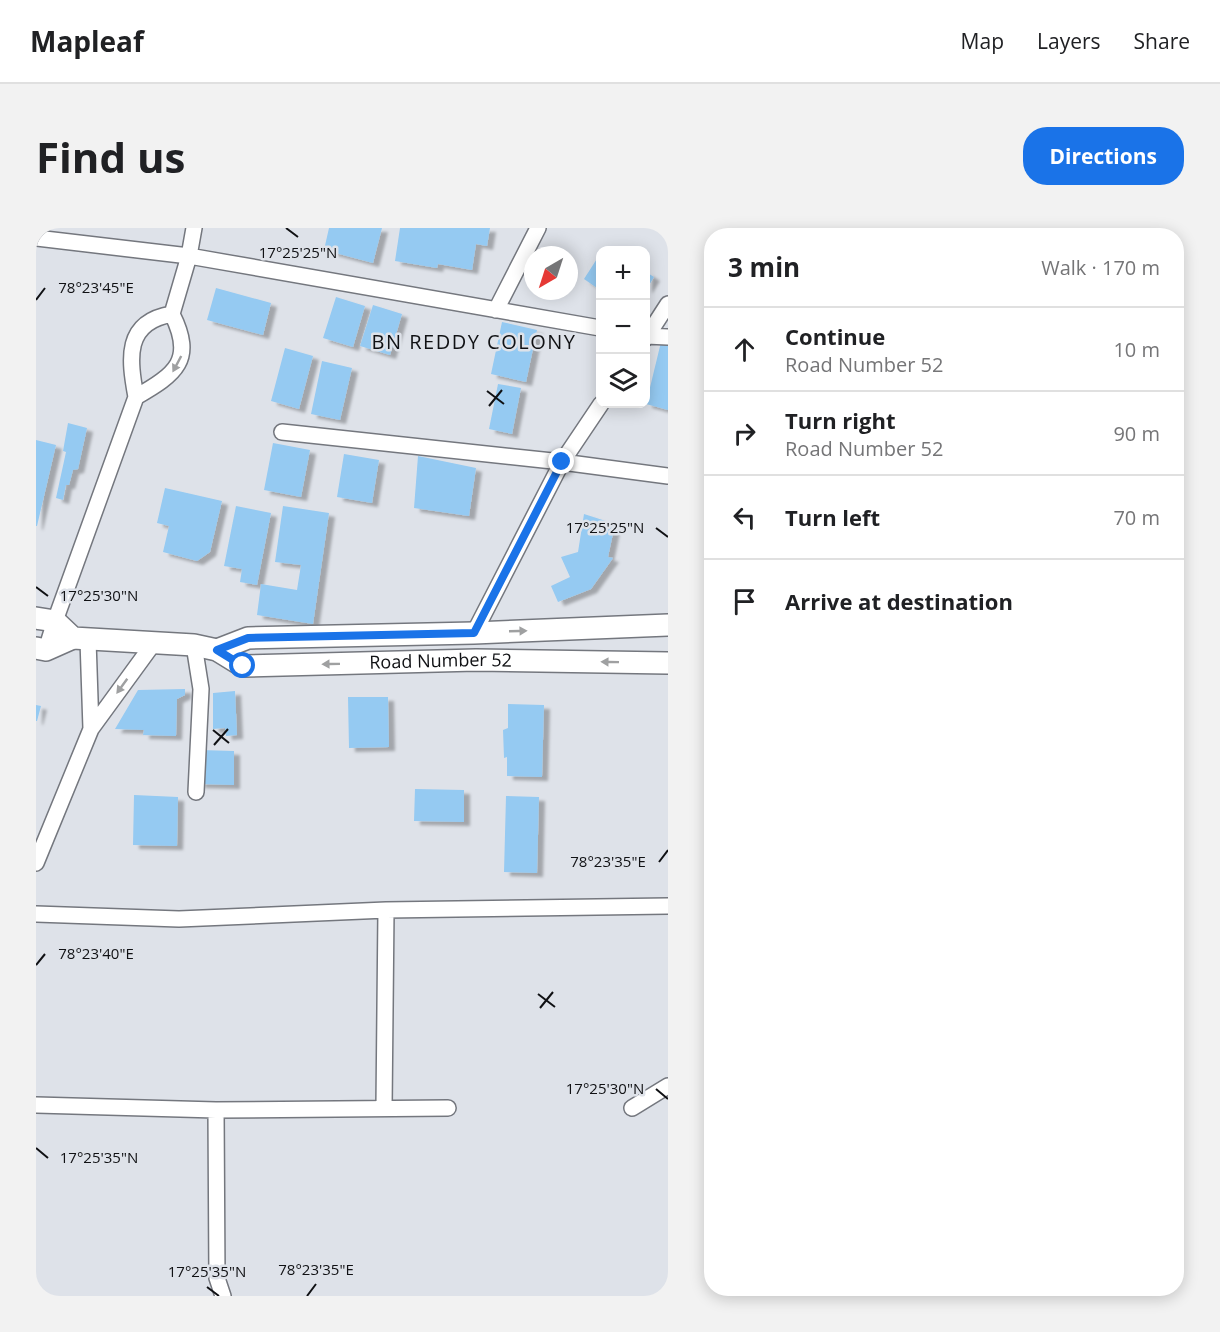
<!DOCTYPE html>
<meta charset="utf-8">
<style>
:root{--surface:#fff;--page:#f2f2f2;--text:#202124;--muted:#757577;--line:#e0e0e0;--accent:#1a73e8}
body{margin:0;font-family:"Open Sans",sans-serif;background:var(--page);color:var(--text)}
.controls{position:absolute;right:18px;top:18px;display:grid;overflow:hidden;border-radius:12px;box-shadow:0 3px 15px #0003}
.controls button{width:54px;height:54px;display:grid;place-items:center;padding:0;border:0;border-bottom:2px solid var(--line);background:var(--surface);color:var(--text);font:30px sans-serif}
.compass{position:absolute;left:488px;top:18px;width:54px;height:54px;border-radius:50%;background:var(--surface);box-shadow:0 3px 15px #0003;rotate:219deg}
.stop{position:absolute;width:18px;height:18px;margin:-14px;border:4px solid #1a73e8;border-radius:50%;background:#fff}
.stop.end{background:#1a73e8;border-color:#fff;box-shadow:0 2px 6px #0008}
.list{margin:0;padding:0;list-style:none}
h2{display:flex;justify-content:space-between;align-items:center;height:78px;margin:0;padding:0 24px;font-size:26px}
h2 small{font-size:20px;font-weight:400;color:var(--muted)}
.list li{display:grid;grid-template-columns:39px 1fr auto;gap:18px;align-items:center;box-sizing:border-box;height:84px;padding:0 24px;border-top:2px solid var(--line)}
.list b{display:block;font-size:22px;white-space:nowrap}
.list p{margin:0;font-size:20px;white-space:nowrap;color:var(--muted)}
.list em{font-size:20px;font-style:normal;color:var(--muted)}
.icon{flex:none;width:33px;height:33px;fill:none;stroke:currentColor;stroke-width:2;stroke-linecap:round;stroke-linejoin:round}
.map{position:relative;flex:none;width:632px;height:1068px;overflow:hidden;border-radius:24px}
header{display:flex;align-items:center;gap:36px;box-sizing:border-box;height:84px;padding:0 30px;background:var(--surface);border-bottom:2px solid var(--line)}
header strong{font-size:28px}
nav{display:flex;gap:33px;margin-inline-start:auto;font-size:21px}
.intro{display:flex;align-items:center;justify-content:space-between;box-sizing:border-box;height:144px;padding:0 36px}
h1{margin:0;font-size:42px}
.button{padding:15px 27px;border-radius:24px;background:var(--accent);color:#fff;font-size:21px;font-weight:700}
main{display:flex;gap:36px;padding:0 36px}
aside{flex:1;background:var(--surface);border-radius:24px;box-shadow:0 3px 15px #0003}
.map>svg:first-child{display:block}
.building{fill:#95caf2;filter:url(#shadow)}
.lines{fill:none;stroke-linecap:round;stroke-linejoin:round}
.street-casing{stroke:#74777e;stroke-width:18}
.secondary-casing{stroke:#74777e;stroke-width:24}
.street{stroke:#fff;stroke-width:15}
.secondary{stroke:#fff;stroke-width:21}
.oneway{fill:#9fa0a1}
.route{stroke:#1a73e8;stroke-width:8}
.ticks{fill:none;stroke:#101114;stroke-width:2}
.labels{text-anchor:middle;stroke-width:5;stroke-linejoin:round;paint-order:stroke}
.street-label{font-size:18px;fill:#101114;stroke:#dee2e9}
.neighbourhood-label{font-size:20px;letter-spacing:1.5px;fill:#101114;stroke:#dee2e9}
.ticks-label{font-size:15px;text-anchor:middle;fill:#101114;stroke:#dee2e9;stroke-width:5;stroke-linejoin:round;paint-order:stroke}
</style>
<header>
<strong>Mapleaf</strong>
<nav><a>Map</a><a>Layers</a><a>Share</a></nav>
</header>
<div class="intro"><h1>Find us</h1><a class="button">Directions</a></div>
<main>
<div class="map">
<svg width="632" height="1068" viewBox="0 0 632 1068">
<defs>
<filter id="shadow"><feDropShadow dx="6" dy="4" stdDeviation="1.5" flood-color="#0004"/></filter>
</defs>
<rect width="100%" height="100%" fill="#dee2e9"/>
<!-- building -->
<path class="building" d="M293 0H346L337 35 288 22Z
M364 0H454L451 18 440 16 436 42 402 36 401 40 359 33Z
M564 26V62L548 51Z
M610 44 618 49 610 62Z
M180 60 235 75 227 107 171 92Z
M300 69 329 78 317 119 287 110Z
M337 77 366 86 354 127 324 118Z
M466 94 501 102 490 154 455 146Z
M625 114 632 116V182L610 176Z
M249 120 277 128 263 181 235 173Z
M286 133 316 140 304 192 275 186Z
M462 156 485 160 476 206 453 201Z
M32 195 51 200 42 241 37 242 33 257H30L27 272 20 270 30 224 27 223Z
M0 212 20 217 1 298H0Z
M237 215 274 222 265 269 228 262Z
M308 226 343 232 336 275 301 269Z
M382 228 440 240 433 288 378 280Z
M129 260 186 273 174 324 161 333 127 324 133 298 121 295Z
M200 278 235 285 221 357 204 354 206 341 188 338Z
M247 278 293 285 277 396 221 387 225 356 261 362 265 337 239 334Z
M548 286 579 296 572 329 577 330 555 361 522 374 515 358 534 349 525 329 542 324Z
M149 461V467L141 471 140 508 107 507 108 502 79 501 102 462Z
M199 463 201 507 190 508 189 500 177 501V465Z
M312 469H352L353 519 313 520Z
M472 476 508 477 506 549 471 548V529L468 530 467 502 472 500Z
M0 477 5 478 1 493H0Z
M164 522 198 523V557L163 556Z
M379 561 428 562V594L378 593Z
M98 567 142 569 141 618 97 617Z
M470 568 503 569 501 645 468 644Z"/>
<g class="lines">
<defs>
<path id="street" d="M0 10 153 28 564 100
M460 82 502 0
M610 108 632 109
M610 110 632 76
M100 169C140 146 159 132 136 86L153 28 158 0
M246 204 526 234 632 248
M438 405 526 234 565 176
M52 412 55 501
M158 417 165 461 160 564
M10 422 19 393 100 169C93 131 88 94 136 86
M0 635 55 501 117 416
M0 686 143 691 350 682 632 678
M0 877 180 882 412 880
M348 880 350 682
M596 880 632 858
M180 882 181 1050 187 1068"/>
<g id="secondary">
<path id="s1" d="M0 390 19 393 37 410 158 417 181 422 207 438 440 432 632 435"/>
<path d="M0 420 10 422 37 410"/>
<path d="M181 422 212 410 438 405 632 397"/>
</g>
</defs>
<!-- street casing -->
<use href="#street" class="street-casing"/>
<!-- secondary casing -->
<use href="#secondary" class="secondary-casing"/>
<!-- street -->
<use href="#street" class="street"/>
<!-- secondary -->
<use href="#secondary" class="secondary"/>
</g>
<!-- one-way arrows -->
<defs><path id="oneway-solid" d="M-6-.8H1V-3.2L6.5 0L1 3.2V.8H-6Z" transform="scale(1.5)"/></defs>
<g class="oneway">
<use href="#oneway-solid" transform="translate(141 136) rotate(118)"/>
<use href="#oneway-solid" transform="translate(482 403) rotate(-2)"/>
<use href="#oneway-solid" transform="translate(574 434) rotate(-179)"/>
<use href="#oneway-solid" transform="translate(295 436) rotate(179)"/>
<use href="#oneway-solid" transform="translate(86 458) rotate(126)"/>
</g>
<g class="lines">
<!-- route -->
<path class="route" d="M207 438 181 422 212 410 438 405 526 234"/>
</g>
<!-- ticks -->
<path class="ticks" d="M250 0 262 9M0 72 9 60M451 163 468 176M453 178 466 162M620 300 632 309M0 359 12 368M177 502 193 515M178 517 192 501M623 634 632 622M0 737 9 726M502 766 519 779M504 780 517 764M620 861 632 871M0 920 12 930M171 1059 183 1068M271 1068 280 1056"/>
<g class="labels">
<!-- street labels -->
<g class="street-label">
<text dy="6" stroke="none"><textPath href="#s1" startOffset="417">Road Number 52</textPath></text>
</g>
<!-- neighbourhood labels -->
<g class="neighbourhood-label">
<text x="438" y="121">BN REDDY COLONY</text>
</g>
</g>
<g class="ticks-label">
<text x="262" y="30">17°25'25"N</text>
<text x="60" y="65">78°23'45"E</text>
<text x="569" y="305">17°25'25"N</text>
<text x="63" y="373">17°25'30"N</text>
<text x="572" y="639">78°23'35"E</text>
<text x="60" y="731">78°23'40"E</text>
<text x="569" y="866">17°25'30"N</text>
<text x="63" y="935">17°25'35"N</text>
<text x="280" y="1047">78°23'35"E</text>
<text x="171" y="1049">17°25'35"N</text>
</g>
</svg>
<div class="controls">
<button>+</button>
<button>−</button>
<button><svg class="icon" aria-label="layers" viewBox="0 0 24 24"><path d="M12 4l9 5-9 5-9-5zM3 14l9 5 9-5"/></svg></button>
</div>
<svg class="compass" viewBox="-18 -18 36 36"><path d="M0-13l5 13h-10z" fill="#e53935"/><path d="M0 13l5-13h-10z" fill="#757577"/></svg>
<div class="stop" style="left:207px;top:438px"></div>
<div class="stop end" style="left:526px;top:234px"></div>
</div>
<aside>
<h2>3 min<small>Walk · 170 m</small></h2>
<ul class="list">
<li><svg class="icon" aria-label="ahead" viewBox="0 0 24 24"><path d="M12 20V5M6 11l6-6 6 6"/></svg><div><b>Continue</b><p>Road Number 52</p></div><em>10 m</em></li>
<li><svg class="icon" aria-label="right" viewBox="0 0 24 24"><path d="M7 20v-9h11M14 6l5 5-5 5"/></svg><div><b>Turn right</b><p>Road Number 52</p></div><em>90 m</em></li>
<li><svg class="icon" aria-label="left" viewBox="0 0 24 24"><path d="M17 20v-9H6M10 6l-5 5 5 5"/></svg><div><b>Turn left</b></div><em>70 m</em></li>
<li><svg class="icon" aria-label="arrive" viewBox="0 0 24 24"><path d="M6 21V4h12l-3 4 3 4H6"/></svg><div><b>Arrive at destination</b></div></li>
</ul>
</aside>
</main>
